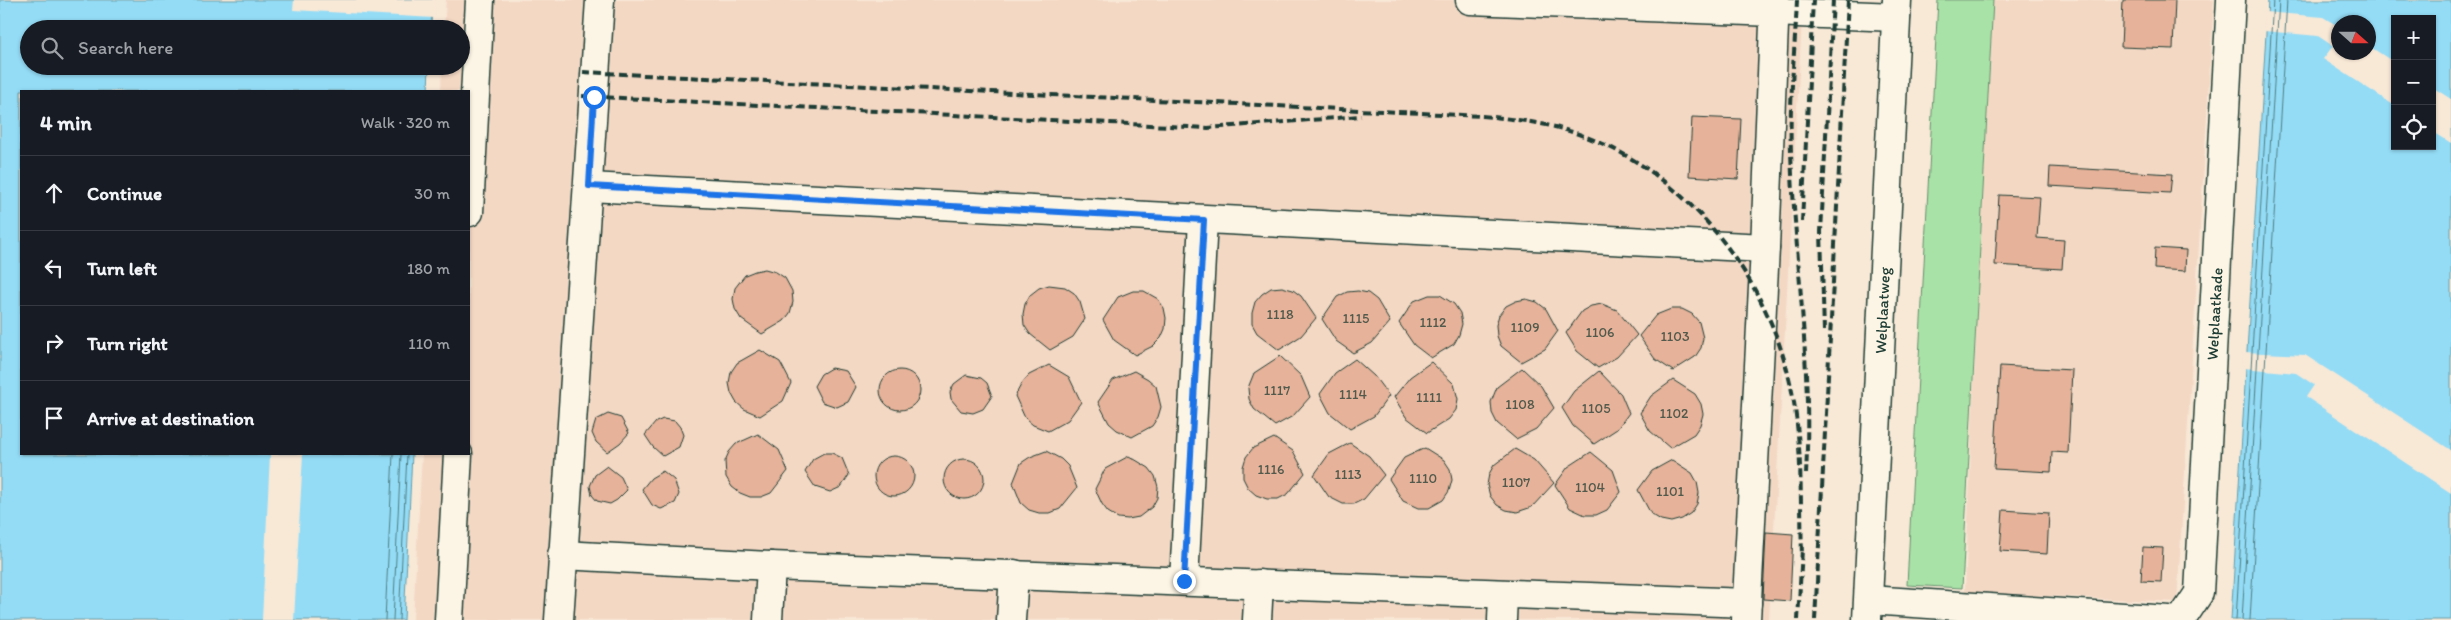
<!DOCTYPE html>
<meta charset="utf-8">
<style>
:root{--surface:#171b24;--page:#242831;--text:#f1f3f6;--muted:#9ea1a6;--line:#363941}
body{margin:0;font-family:Itim,sans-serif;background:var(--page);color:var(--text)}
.controls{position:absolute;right:15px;top:15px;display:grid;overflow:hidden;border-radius:0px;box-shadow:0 1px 4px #0004}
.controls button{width:45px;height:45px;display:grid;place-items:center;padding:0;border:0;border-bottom:1px solid var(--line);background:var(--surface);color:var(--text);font:25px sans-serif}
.compass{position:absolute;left:2331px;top:15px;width:45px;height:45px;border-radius:50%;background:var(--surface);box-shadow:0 1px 4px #0004;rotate:111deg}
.stop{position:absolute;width:15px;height:15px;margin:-11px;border:4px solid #1a73e8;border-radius:50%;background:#fff}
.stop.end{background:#1a73e8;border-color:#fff;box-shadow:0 1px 5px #0008}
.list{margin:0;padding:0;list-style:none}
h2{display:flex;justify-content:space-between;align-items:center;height:65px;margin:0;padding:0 20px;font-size:21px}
h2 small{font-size:16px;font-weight:400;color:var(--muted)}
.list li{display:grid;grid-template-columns:32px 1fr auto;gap:15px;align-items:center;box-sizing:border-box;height:75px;padding:0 20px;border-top:1px solid var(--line)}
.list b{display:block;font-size:19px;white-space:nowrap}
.list em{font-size:16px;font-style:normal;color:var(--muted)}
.icon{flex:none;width:28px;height:28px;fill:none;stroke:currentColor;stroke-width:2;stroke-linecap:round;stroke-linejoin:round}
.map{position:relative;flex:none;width:2451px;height:620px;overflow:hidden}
.search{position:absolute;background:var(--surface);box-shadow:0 1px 4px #0004;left:20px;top:20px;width:450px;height:55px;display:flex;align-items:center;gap:12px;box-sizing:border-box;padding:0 18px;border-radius:28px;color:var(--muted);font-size:19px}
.panel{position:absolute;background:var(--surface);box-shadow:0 1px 4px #0004;left:20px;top:90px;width:450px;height:365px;border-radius:0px}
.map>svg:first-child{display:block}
.built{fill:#f3d8c4}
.green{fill:#a9e2a7;stroke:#64906e}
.water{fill:#94dcf6;stroke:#659ca8;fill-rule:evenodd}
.pier{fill:#f8e8d6}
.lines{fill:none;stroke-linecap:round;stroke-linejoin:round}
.shore{stroke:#4e7d82;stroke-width:1}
.building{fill:#e6b299;stroke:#1f3d34}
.minor-casing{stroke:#1f3d34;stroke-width:31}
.minor{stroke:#fcf5e5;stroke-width:28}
.rail{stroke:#1f3d34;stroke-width:4;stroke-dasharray:8 4;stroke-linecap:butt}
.route{stroke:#1a73e8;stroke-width:6}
.labels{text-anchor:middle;stroke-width:4.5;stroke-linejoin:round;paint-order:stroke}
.number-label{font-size:14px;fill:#515a4d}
.street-label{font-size:16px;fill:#1f3d34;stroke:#fcf5e5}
</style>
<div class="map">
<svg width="2451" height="620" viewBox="0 0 2451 620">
<rect width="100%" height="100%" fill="#f8e8d6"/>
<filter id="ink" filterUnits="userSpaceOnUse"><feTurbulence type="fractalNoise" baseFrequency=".02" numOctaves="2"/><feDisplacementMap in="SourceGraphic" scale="10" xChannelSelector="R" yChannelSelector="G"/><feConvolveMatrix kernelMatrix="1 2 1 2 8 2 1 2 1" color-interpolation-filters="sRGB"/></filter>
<g filter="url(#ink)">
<!-- built -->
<path class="built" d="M446 0H1803L1769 620H413L422 454H469V91H441L442 66H461V29H444Z
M1990 0H2214L2177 602 1965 592Z"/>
<!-- green -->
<path class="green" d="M1938 0H1993L1962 588 1907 585Z"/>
<!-- water -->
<path class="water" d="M0 0H432L431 29H29V66H429L428 91H21V454H412L404 620H0Z
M2268 0H2451V620H2231ZM2395 19H2432V146H2395ZM2338 22H2368V52H2338Z"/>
<!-- pier -->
<path class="pier" d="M294 0H435L434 18 293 10Z
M2265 12 2323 17 2338 26V52H2368L2369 46 2395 63V106L2323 59 2333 46 2318 36 2264 31Z
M2432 87 2451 99V143L2432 131Z
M2244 352 2305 355 2451 450V493L2306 397 2314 385 2296 373 2243 368Z
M270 454H303L294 620H262Z"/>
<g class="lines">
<!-- shore -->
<path class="shore" d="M385 620 393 454
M393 620 401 454
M399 620 407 454
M2236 620 2273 0
M2242 620 2279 0
M2250 620 2287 0"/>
</g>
<!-- building -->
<path class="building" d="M2123 0H2175L2173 49 2121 47Z
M1692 117 1741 119 1738 179 1689 176Z
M2050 167 2172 174 2170 193 2049 186Z
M1999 195 2040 197 2037 238 2064 240 2062 269 1995 265Z
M2155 248 2186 250 2185 271 2154 269Z
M765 269 776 272 785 278 792 291 793 302 790 313 784 321 762 334 741 319 735 309 733 299 735 288 745 275 755 271Z
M1049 285 1065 287 1074 293 1080 302 1085 319 1073 337 1050 350 1030 334 1024 325 1023 314 1025 304 1030 295 1039 288Z
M1282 287 1293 290 1301 296 1316 318 1301 336 1279 350 1257 333 1252 324V313L1255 302 1262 294 1271 288Z
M1133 291H1144L1158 299 1164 308 1166 318 1165 329 1161 338 1153 346 1135 355 1114 340 1103 320 1118 297Z
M1358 291 1368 293 1377 300 1390 322 1372 343 1353 353 1336 341 1322 319 1337 297 1347 292Z
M1429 295H1440L1454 304 1460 313 1462 324 1459 335 1454 344 1431 358 1414 345 1399 323 1414 301Z
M1526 299 1537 302 1546 309 1558 331 1545 349 1521 362 1501 346 1497 336 1496 325 1499 315 1506 306 1516 301Z
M1602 304 1617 310 1637 335 1617 357 1598 368 1577 351 1566 333 1582 311 1591 306Z
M1671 309H1682L1692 314 1699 322 1703 338 1701 348 1695 357 1673 371 1655 359 1639 336 1656 315Z
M760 350 780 362 791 383 783 401 760 416 744 409 736 402 731 393 729 383 731 372 737 363Z
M1280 356 1301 376 1310 397 1293 416 1275 426 1254 409 1249 399 1248 388 1254 373Z
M1355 359 1374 376 1389 396 1374 416 1350 429 1330 413 1320 394 1335 373Z
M1431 362 1454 384 1458 399 1456 410 1449 419 1427 433 1406 417 1394 397 1410 377Z
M1049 365 1069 377 1081 402 1068 420 1048 431 1033 425 1025 418 1015 396 1022 383 1029 375Z
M2000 366 2072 370 2068 453 2052 452 2051 472 1994 469Z
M831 368 846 371 856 387 848 402 837 407 822 402 814 386 821 374Z
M1522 368 1541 386 1554 408 1536 429 1516 439 1497 423 1492 413 1491 402 1497 387Z
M880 390a20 20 0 1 1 40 0a20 20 0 1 1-40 0Z
M1134 371 1148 379 1156 386 1161 407 1158 417 1152 426 1132 437 1117 430 1109 423 1098 402 1113 380Z
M1599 371 1621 394 1629 413 1617 429 1594 444 1573 426 1562 408 1574 391Z
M966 375 981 378 987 383 992 396 983 409 973 413 961 411 951 399 950 392 954 384Z
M1673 380 1695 394 1701 404 1703 414 1700 425 1694 434 1670 448 1650 431 1640 413 1651 396Z
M608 414 621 418 629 433 620 443 607 452 596 442 592 433 596 420Z
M663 419 675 421 680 427 683 435 679 447 663 456 653 447 645 435 656 422Z
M758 434 779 450 788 471 771 493 761 497H750L740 493 732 487 726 477 725 461 729 452 736 444Z
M1274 438 1293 451 1305 473 1288 494 1278 499H1267L1256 495 1248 488 1243 478V467L1246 457 1253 448Z
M1350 443 1369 456 1384 475 1364 499 1354 504H1343L1329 497 1314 475 1329 454Z
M1425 448 1444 460 1450 469 1452 480 1449 491 1443 500 1429 508H1418L1403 501 1389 479 1404 458Z
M1515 449 1534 460 1554 483 1532 507 1517 512 1506 510 1497 505 1490 496 1487 485 1489 474 1494 465Z
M1046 451 1061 459 1068 466 1077 488 1060 509 1050 513H1039L1029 510 1021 503 1013 483 1021 463 1030 457Z
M1591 452 1613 470 1621 492 1607 510 1596 515H1585L1570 508 1555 485 1568 467Z
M824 453H832L842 458 849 475 841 487 830 492 815 487 805 472 813 459Z
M1129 456 1149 468 1155 476 1158 487 1157 498 1152 507 1139 517 1128 519 1118 518 1108 512 1102 504 1095 489 1105 469Z
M874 476a20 20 0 1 1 40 0a20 20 0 1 1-40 0Z
M944 479a20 20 0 1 1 40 0a20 20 0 1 1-40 0Z
M1672 460 1692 473 1697 482 1699 493 1697 504 1691 513 1682 519 1671 522 1661 520 1651 514 1638 490 1652 471Z
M607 466 621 477 627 490 617 500 610 504 597 501 592 495 590 486 595 475Z
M663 471 674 480 679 494 675 503 661 509 652 505 642 489 651 478Z
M2003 510 2049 513 2047 554 2000 551Z
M1766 532 1793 534 1790 601 1763 599Z
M2143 547 2163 548 2161 582 2141 581Z"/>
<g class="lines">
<defs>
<g id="minor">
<path d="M1470 0 1896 17"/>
<path d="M589 187 1765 248"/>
<path d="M469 212 480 0"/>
<path d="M562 555 771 566 1747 603"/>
<path d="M1184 581 1203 220"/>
<path d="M1869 600 2169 620"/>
<path d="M449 620 458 454"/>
<path d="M559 620 600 0"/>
<path d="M768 620 771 566"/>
<path d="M1011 620 1014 574"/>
<path d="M1257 620 1259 584"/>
<path d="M1502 620 1503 595"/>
<path d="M1746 620 1765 248 1775 0"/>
<path id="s1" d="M1867 620 1897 0"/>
<path id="s2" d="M2181 620 2199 593 2231 0"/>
</g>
</defs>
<!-- minor casing -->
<use href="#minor" class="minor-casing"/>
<!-- minor -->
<use href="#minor" class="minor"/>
<!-- rail -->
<path class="rail" d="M1797 0C1795 50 1789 102 1791 152 1795 260 1812 366 1806 474
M583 72 1482 116C1516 119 1548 123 1581 135 1684 171 1765 274 1789 378 1803 435 1800 496 1802 555
M582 96 1208 128 1361 116
M1802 222 1813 0
M1824 331 1821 232 1833 0
M1798 620 1802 549
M1815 620 1848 0"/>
</g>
</g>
<g class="lines" filter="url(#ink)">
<!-- route -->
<path class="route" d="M594 97 589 186 1204 220 1184 581"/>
</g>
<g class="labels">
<!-- number labels -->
<g class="number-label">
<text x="1280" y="319">1118</text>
<text x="1356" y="323">1115</text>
<text x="1433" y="327">1112</text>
<text x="1525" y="332">1109</text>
<text x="1600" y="337">1106</text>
<text x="1675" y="341">1103</text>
<text x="1277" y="395">1117</text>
<text x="1353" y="399">1114</text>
<text x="1429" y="402">1111</text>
<text x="1520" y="409">1108</text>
<text x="1596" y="413">1105</text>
<text x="1674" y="418">1102</text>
<text x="1271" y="474">1116</text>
<text x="1348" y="479">1113</text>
<text x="1423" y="483">1110</text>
<text x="1516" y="487">1107</text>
<text x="1590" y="492">1104</text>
<text x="1670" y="496">1101</text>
</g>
<!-- street labels -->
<g class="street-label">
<text dy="6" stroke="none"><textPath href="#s1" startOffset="310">Welplaatweg</textPath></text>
<text dy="6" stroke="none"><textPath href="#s2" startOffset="312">Welplaatkade</textPath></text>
</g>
</g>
</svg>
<div class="controls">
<button>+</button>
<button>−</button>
<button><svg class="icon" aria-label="locate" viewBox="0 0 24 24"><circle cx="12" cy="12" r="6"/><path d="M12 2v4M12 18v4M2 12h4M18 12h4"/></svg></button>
</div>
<svg class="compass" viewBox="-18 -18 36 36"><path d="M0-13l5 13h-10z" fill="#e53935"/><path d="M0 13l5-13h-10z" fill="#9ea1a6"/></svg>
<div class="stop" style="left:594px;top:97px"></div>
<div class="stop end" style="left:1184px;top:581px"></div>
<div class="search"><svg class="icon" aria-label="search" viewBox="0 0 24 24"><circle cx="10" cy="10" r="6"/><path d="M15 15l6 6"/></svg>Search here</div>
<section class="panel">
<h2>4 min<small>Walk · 320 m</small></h2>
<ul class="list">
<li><svg class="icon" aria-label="ahead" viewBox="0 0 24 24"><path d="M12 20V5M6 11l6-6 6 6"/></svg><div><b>Continue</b></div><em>30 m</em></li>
<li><svg class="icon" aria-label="left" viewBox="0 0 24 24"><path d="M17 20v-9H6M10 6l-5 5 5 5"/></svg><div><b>Turn left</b></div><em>180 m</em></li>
<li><svg class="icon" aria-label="right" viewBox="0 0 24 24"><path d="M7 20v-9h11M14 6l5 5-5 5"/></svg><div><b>Turn right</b></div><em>110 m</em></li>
<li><svg class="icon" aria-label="arrive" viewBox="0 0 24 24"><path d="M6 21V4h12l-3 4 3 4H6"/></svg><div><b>Arrive at destination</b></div></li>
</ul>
</section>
</div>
